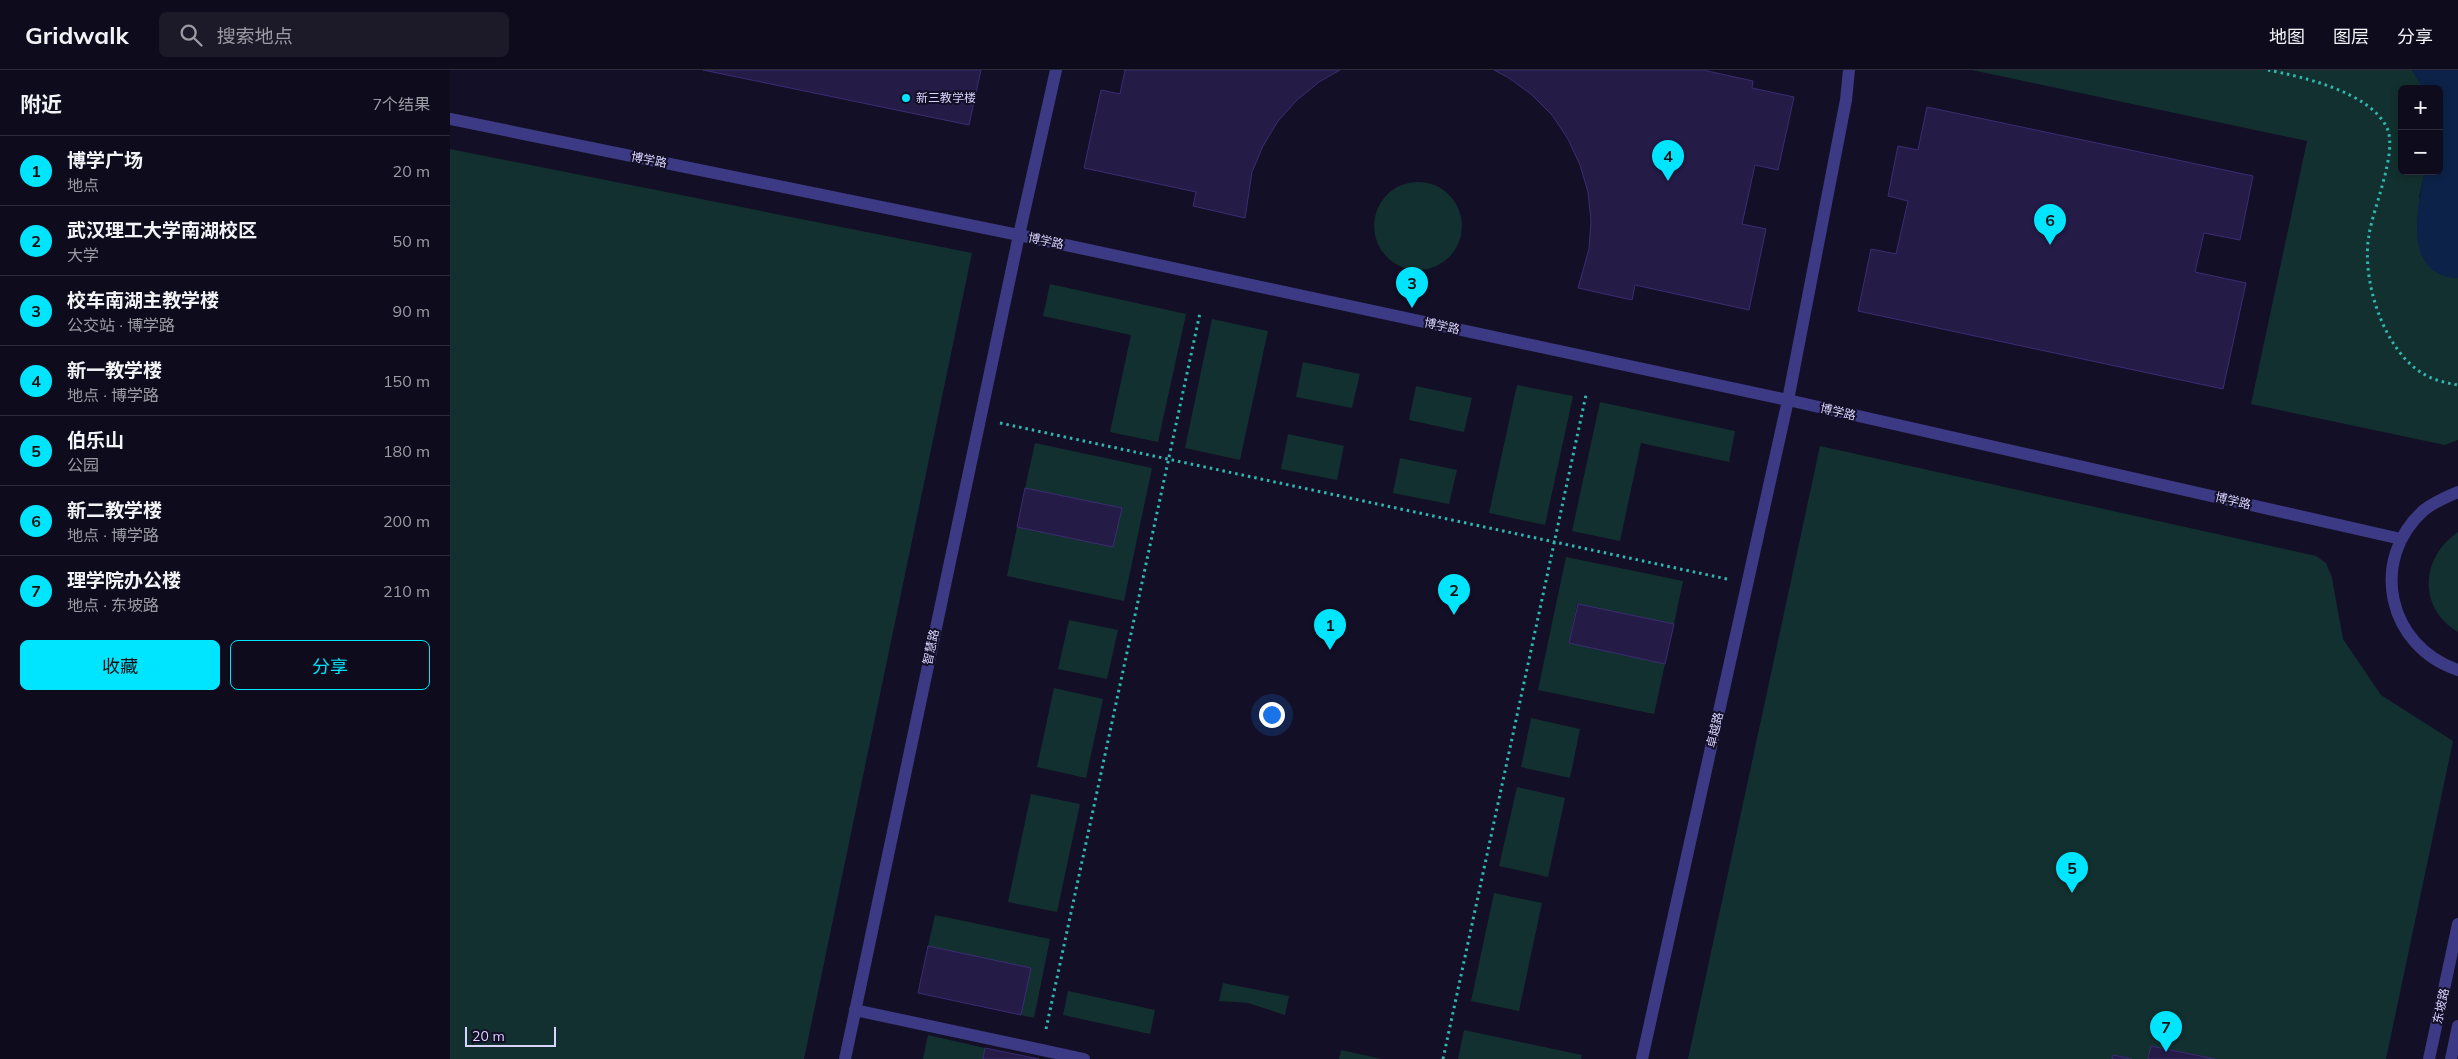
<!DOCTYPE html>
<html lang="zh">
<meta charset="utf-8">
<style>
:root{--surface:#0e0b1c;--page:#1c1929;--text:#f1f3f6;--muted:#9b9ba3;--line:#2e2b3b;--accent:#00e5ff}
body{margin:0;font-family:Mulish,"Noto Sans SC",sans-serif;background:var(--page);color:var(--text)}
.controls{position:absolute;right:15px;top:15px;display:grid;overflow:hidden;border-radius:8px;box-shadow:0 2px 8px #0003}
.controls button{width:45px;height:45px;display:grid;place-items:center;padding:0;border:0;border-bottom:1px solid var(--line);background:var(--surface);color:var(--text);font:25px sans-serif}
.scale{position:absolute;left:15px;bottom:12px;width:91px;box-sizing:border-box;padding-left:5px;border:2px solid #d9d4ff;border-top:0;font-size:14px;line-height:18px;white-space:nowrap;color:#d9d4ff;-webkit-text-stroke:4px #130f26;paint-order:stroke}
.you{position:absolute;left:821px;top:644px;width:18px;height:18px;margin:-12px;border:4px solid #fff;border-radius:50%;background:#1a73e8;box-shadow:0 0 0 8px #1a73e833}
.badge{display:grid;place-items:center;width:32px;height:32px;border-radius:50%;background:var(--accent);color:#111;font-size:16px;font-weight:700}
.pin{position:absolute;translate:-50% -41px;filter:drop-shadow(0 1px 2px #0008)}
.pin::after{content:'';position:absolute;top:26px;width:18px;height:15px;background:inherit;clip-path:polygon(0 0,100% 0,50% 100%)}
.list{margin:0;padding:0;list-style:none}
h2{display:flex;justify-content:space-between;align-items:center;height:65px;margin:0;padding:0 20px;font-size:21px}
h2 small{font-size:16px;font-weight:400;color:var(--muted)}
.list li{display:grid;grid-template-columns:32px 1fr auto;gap:15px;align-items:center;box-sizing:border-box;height:70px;padding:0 20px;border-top:1px solid var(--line)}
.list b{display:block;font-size:19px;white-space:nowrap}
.list p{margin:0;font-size:16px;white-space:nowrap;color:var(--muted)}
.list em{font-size:16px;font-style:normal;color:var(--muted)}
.actions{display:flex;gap:10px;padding:15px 20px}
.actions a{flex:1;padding:11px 0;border:1px solid var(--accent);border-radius:8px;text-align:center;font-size:18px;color:var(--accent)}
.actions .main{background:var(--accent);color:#111}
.icon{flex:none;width:28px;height:28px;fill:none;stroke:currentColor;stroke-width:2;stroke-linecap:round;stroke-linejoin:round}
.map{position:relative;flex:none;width:2008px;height:989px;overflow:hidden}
header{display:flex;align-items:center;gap:30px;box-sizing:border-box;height:70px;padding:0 25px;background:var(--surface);border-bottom:1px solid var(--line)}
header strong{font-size:24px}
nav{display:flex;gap:28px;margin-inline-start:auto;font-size:18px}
.search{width:350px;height:45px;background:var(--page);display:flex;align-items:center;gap:12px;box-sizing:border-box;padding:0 18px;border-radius:8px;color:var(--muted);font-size:19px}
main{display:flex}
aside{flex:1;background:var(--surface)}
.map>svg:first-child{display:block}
.green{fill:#12302f}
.water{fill:#0c2248}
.building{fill:#241b47;stroke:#3b2d73}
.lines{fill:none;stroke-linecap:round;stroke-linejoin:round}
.path{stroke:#2fb8b0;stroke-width:3;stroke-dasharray:2.5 4;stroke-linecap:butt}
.service{stroke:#3d3a85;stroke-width:12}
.minor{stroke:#3d3a85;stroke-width:12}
.poi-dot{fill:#00e5ff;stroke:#130f26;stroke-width:2}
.labels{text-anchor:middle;stroke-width:4;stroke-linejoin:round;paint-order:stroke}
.poi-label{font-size:12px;fill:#d9d4ff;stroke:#130f26;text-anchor:start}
.street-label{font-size:12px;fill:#d9d4ff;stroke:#130f26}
</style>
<header>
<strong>Gridwalk</strong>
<div class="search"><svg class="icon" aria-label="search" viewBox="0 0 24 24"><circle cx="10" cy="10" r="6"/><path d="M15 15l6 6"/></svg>搜索地点</div>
<nav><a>地图</a><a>图层</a><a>分享</a></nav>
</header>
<main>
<aside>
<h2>附近<small>7个结果</small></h2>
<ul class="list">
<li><span class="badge">1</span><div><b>博学广场</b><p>地点</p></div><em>20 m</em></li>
<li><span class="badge">2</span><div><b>武汉理工大学南湖校区</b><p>大学</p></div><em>50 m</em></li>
<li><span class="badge">3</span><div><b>校车南湖主教学楼</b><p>公交站 · 博学路</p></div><em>90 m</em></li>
<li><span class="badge">4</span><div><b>新一教学楼</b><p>地点 · 博学路</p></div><em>150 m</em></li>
<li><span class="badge">5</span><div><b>伯乐山</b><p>公园</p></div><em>180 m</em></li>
<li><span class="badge">6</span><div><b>新二教学楼</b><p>地点 · 博学路</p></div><em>200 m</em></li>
<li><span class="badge">7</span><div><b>理学院办公楼</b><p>地点 · 东坡路</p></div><em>210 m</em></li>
</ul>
<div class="actions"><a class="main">收藏</a><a>分享</a></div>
</aside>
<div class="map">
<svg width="2008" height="989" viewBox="0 0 2008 989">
<rect width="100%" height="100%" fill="#130f26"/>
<!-- green -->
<path class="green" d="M1522 0H1962L1974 19H1952V101H1975L1969 127 2001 207 2008 208V370L1995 375 1801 334 1857 71Z
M0 79 522 183 354 989H0Z
M924 156a44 44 0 1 1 88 0a44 44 0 1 1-88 0Z
M600 214 736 244 708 372 660 362 681 265 593 246Z
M762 249 818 261 790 390 735 378Z
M853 292 910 304 902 338 846 327Z
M1067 315 1123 326 1095 455 1039 443Z
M966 316 1022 328 1014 362 959 350Z
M1150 332 1285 361 1279 392 1191 373 1170 471 1122 461Z
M838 364 894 376 887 410 831 399Z
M585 373 702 398 674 531 557 506 567 457 663 477 671 438 575 418Z
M1370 376 1866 486 1876 493 1882 508 1893 569 1931 625 2003 671 1936 989H1765L1701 976 1698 989H1238Z
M950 388 1007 400 999 434 943 423Z
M2008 462V562C1967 538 1971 487 2008 462Z
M1116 487 1233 511 1224 554 1127 534 1119 573 1215 594 1204 644 1088 620Z
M619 550 668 560 657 609 608 599Z
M604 618 653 629 636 708 587 697Z
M1081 648 1130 659 1120 708 1071 697Z
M1067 717 1115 728 1098 807 1049 796Z
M581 724 630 734 607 842 558 832Z
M1044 823 1092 833 1069 941 1021 931Z
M485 845 600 869 584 948 571 945 478 876Z
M773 913 839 926 835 945 798 933 769 931Z
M618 921 705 940 700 964 613 945Z
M1014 960 1132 985 1131 989H1008Z
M478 965 535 978 533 989H473Z
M891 980 932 989H889Z"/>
<!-- water -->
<path class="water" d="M1962 0H2008V208C1952 206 1967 138 1975 101H1989V19H1974Z"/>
<!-- building -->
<path class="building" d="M253 0H531L519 55Z
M675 0H890L869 12 847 30 828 51 813 76 802 102 795 148 743 136 746 122 634 98 651 20 670 24Z
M1044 0H1253L1303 11 1302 18 1344 27 1328 100 1305 95 1292 154 1316 159 1299 240 1185 215 1182 230 1128 218 1139 179 1141 151 1138 122 1130 95 1118 69 1102 45 1082 25 1059 8Z
M1477 37 1803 106 1790 170 1754 163 1745 202 1796 213 1773 319 1408 241 1421 179 1446 184 1458 131 1438 126 1448 76 1468 80Z
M575 418 672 438 663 477 567 457Z
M1128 534 1224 554 1215 594 1119 573Z
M478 876 581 898 571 945 468 923Z
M1701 976 1765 989H1698Z
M535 978 589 989H533Z
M1663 985 1682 989H1662Z"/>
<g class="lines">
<!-- path -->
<path class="path" d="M1818 0C1853 7 1920 22 1937 58 1948 82 1923 138 1919 165 1911 209 1933 279 1972 303 1983 310 1996 313 2008 315
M550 353 1277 509
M596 959 750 243
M993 989 1136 325"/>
<!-- service -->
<path class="service" d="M405 940 634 989"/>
<!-- minor -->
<path class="minor" d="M0 49 569 165 1338 330 1951 469
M2008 422C1996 427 1984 432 1974 440 1918 490 1938 577 2008 600
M395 989 569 165 606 0
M1192 989 1338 330 1396 30 1399 0
M1979 989 2008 854
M2001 989 2008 956"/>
</g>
<!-- markers -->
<circle class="poi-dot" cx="456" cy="28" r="5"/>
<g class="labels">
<!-- poi labels -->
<g class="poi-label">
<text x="466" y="32">新三教学楼</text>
</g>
<!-- street labels -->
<g class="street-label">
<text transform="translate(199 90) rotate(11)" y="4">博学路</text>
<text transform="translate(596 171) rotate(12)" y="4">博学路</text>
<text transform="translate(992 256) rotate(12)" y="4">博学路</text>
<text transform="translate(1388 342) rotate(13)" y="4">博学路</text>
<text transform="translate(1783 431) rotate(13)" y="4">博学路</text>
<text transform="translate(481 577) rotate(-78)" y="4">智慧路</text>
<text transform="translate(1265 660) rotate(-77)" y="4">卓越路</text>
<text transform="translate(1991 936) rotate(-78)" y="4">东坡路</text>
</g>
</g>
</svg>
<div class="controls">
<button>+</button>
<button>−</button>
</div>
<div class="scale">20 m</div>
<div class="you"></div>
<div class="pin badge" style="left:880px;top:580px">1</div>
<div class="pin badge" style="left:1004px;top:545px">2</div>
<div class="pin badge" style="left:962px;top:238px">3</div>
<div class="pin badge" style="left:1218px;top:111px">4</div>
<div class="pin badge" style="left:1622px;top:823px">5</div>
<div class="pin badge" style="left:1600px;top:175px">6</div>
<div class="pin badge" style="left:1716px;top:982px">7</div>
</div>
</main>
